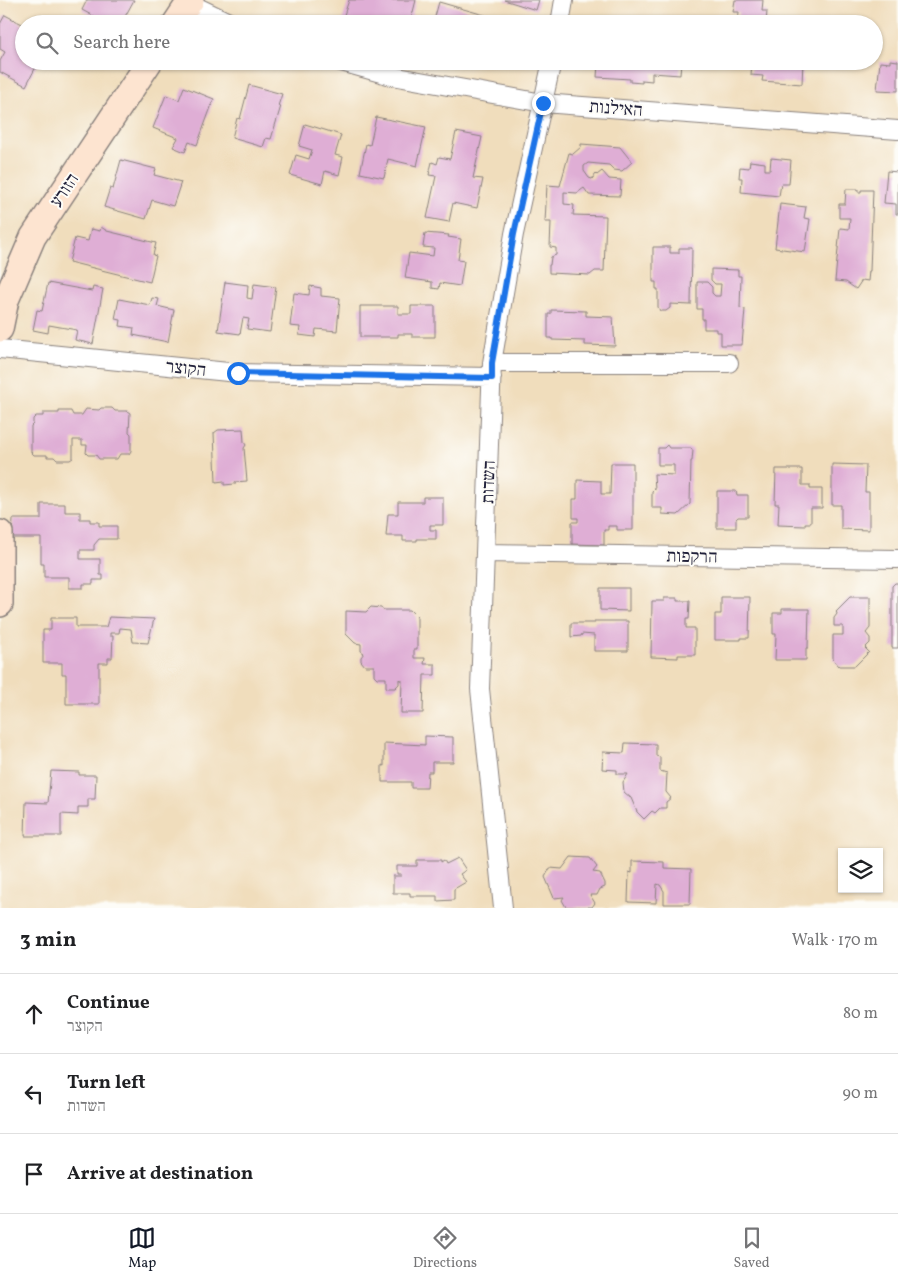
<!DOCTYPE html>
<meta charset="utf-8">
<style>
:root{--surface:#fff;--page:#f6f6f6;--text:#202124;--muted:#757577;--line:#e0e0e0;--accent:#111827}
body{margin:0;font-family:Vollkorn,"Frank Ruhl Libre",serif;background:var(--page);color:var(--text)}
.controls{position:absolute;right:15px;bottom:15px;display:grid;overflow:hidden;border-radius:0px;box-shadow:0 1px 4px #0004}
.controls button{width:45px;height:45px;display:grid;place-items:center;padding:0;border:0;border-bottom:1px solid var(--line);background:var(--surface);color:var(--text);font:25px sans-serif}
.stop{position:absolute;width:15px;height:15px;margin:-11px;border:4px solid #1a73e8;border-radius:50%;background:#fff}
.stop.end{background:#1a73e8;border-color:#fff;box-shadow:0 1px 5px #0008}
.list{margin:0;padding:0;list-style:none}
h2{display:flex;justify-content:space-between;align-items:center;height:65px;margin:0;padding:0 20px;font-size:21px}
h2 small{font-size:16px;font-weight:400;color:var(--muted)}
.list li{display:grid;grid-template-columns:32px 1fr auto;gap:15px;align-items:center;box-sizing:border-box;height:80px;padding:0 20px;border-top:1px solid var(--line)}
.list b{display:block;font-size:19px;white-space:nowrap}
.list p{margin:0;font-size:16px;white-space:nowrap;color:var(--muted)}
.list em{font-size:16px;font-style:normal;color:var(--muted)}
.icon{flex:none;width:28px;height:28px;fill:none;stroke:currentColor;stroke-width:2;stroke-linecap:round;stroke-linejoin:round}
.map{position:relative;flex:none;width:898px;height:908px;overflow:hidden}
.search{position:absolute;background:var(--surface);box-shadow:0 1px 4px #0004;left:15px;right:15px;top:15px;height:55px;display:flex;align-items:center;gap:12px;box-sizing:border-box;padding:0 18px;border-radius:28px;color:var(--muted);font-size:19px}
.sheet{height:305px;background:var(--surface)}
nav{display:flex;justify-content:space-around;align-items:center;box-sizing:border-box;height:70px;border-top:1px solid var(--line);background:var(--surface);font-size:14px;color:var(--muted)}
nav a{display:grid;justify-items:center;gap:2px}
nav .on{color:var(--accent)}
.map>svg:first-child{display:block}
.building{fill:#dfaed5}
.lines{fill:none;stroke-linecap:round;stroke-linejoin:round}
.street-casing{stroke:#89807c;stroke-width:20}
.secondary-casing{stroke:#89807c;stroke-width:28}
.street{stroke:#fff;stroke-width:18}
.secondary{stroke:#fde4d0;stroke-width:25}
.route{stroke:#1a73e8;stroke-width:6}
.labels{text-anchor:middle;stroke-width:4;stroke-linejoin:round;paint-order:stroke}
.street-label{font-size:18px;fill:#22223b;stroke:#fdfcf7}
</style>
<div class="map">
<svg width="898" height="908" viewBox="0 0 898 908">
<rect width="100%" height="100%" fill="#fdfcf7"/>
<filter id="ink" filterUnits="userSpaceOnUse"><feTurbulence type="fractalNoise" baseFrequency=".02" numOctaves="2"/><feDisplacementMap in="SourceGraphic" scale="10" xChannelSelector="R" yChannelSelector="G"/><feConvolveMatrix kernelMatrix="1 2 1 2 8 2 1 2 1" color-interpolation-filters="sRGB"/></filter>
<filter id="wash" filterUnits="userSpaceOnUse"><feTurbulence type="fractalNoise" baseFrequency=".0096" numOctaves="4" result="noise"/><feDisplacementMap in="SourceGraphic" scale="20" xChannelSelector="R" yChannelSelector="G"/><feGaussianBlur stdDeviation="1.12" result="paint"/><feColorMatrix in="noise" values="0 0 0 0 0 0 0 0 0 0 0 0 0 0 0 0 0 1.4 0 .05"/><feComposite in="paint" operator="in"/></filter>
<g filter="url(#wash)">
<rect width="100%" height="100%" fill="#f0ddbc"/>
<g id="blocks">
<!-- building -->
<path class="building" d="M87 0H134L121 24H108L82 10Z
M349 0H416L410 24H341Z
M504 0H539L536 10Z
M735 0H763L762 11H767L766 24H738L739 12H733Z
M439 2 505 21 504 24H433Z
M5 15 24 25V61H39L26 86 0 72V61L5 52 0 49V24Z
M890 60 898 61V91L877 90 880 62 890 63Z
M600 61H681L680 75 652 73V81L642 80V83L630 82V79L597 77 598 63Z
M752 61H803L802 84 762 81 763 76 751 75Z
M249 85 282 94 278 106H281L271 139 266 138 263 147 232 138 237 118 240 119Z
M184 87 214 99 197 145 189 142 185 152 173 147 178 138 153 128 166 95 179 100Z
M376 117 426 127 417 166 388 159 384 178 360 173 366 144 370 145Z
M305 124 341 135 335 155 343 157 339 175 325 171 322 184 290 175 296 155 309 159 312 150 299 146Z
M456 132 482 137 473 178 483 179 477 208 453 203 449 222 427 218 436 176 429 175 432 162 437 164 439 157 450 159Z
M581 144 620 147 632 162 622 171 614 170 609 165 588 163 584 166V171L589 178 592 179 596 174 597 175 602 171 609 179 621 180 620 196 589 195 584 188 577 193 564 192V204L574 205 573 215 606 216 604 271H595L590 275 549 273V265H550L551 257 556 255V248L550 247 551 222H545L547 185 560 186 569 153 573 154 581 147Z
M771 158 791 160 789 184H781L779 196 741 192 742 178H739L740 167 749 168 750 161 765 163V170H770Z
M121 160 156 169 154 175 181 182 173 206 152 200 146 219 104 207 110 188 113 189Z
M887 171 898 172V214H896V204L884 203Z
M846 189H858V192H861V190H873L870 271H869L868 281 862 280 856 289 846 282 835 281 840 228 849 229 850 218H839V204H845Z
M780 204 806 207 804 218 810 219 805 252 775 248Z
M101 227 107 231 156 243 153 255 156 256 150 282 69 262 75 238 88 241 91 229 100 231Z
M425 233 449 235 448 237 461 239 458 260 464 261 460 286 440 283 439 289 432 288V282L405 278 409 253 433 256 434 248 423 247Z
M653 247H670V253H679V248H692L691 305 670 304V308L666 311H660L658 307V289H656V282H653Z
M711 269 738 270V276H741L740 308 745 309 742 345H721V332H716V329H704V319H702V309H697V282H707L712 287V293L715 296H720L721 284H715L711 280Z
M225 282 248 285 247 298 252 299 254 284 276 287 270 332 247 329 249 319 243 318 240 334 218 331Z
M48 283 86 290 92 291 93 287 103 289 93 344 75 340 77 330 49 325 48 333 33 330 37 310 42 311Z
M310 286 321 288V296L340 298 337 331 316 329 315 337 299 335 300 327 290 326 294 293 309 295Z
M152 298 159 299 157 306 174 310 168 342 133 335 134 328 120 326 121 320 115 319 119 299 150 305Z
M360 306H398V314H411V306H435V337H412V334H398V337H360Z
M551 310 586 311V316L613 317 615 346 585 345V341L552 340V338H548V314H551Z
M101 408H112L115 411H127L130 413 129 432 131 434V451L129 454H120L117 459H99L96 455H88L86 453 87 445H82V440H73V458L70 460H57L54 457H47V455H34L31 452V426L33 424V419L36 416H43V413H59V411H71L73 415H82L86 409 99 410Z
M243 429 244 442 246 445 244 448 247 481 235 482V484L224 485V481L216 482 214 433 218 430Z
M667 445 669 448H691L693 450 692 461H691L690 504 678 515 662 514V508H652V492L655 489 654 474 674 475V465H658V448H664Z
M611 463H633V530H617V526H608V530H604V545L572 544V522H578V518H573V499H577V480L601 481V494H610Z
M832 464 866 465 865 492H869V530L841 529V505H832Z
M776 469H802V485H810V489H822V508H811V523H805V526L778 525 779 504H775Z
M717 491H736L737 495H748V517H738L736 519V528H717Z
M423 497H443V525H430V530H436V539H417V541H403V536H386L388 514H398V502H423Z
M41 504H65V512H80V519H90V522H99V526H117V539H99L94 545V550H80V559H100V575H103V580H93V584H83V588H69V577H44V564H41V538H12L13 519H41Z
M895 583H898V648H892V586Z
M600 588H629V611L600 610Z
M721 597H750L749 638H741V640H715V614H721Z
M850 597H870V628L866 633 870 638V643L865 648 869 652 855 666H839L833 659V635H843V626H834V618L837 614 836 611Z
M664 598H677V601H690L689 619H686V628H695V655H678V658L651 657 652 601H664Z
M371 607 381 608 384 610H410L417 617V649H414V658H425L424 664H435V675H424L423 713H401L402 680 399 679V684L395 688H388L386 687V678H377L374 675V666H365L361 661V657L364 653 361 651V644L355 643 346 634V611L366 612Z
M782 609H809L808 648H806V660H775L776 634H773V613H782Z
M109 617 154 619 148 643 133 642 131 629 120 628 119 633H110V636H113L112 658H108V663H99V704H66V674H62V663H43V630H51V618H76V627H106Z
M595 621H628V651H594V635L582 634 581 636 571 637V623H595Z
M425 736 453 737V762H432V772H428L427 788H411V782H382V765L384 766V743L425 745Z
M625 743 656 744V756L660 757V771L667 773 666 792 671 798 666 802V808H660L655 813 652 811 644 819 637 812 631 798 624 792 623 782 628 774H617V770L602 769 603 752 624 753Z
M51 771 79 772V775H96L95 799H88V807H78V815L61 814V836H25L26 802 48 803Z
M571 857 590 858 597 867 593 872 600 873 605 883V887L600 889 597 895H590L595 903 592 907H566L562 900 564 897 554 898 545 877 550 868 562 869Z
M458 858 466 870 460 874 466 882 454 889V900L437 901V896H410V893H393V876H401V874H397V866H417V860H441V862L444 860 446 864Z
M632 861 664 862V868L691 869 690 904H664V891L660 885 657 884 656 903 628 902 629 872 632 873Z"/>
</g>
</g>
<g filter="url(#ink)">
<use href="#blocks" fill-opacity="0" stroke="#89807c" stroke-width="1"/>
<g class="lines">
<defs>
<path id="street" d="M189 3 233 24
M560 24 564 0
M338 61 392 76 543 103 898 130
M0 349 238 373 492 377
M492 363H729
M485 553 898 559
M503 908 480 689 492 363 514 234 552 61"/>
<path id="secondary" d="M175 24 191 0
M0 329 6 300 33 237 150 61
M0 533V604"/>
</defs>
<!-- street casing -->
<use href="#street" class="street-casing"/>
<!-- secondary casing -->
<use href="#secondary" class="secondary-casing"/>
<!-- street -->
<use href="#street" class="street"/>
<!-- secondary -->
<use href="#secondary" class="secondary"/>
</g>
</g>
<g class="lines" filter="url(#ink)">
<!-- route -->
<path class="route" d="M238 373 492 378V363L514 234 543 103"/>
</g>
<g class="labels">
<!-- street labels -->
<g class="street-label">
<text transform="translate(616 108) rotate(4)" y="6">האילנות</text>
<text transform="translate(64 190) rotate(-56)" y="6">הזורע</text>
<text transform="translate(186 368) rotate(6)" y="6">הקוצר</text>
<text transform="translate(488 482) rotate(-88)" y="6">השדות</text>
<text transform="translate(692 556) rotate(1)" y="6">הרקפות</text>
</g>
</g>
</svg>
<div class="controls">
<button><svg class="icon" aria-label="layers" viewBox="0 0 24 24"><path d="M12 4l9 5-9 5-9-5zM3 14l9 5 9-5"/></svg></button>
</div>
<div class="stop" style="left:238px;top:373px"></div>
<div class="stop end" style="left:543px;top:103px"></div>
<div class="search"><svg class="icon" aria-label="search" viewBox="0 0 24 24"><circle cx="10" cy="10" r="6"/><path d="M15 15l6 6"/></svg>Search here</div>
</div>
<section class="sheet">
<h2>3 min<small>Walk · 170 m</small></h2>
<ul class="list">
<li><svg class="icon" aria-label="ahead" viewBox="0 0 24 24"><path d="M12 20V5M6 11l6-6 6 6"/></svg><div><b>Continue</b><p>הקוצר</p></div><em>80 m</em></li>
<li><svg class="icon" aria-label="left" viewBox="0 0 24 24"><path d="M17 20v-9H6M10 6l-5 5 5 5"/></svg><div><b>Turn left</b><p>השדות</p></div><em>90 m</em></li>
<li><svg class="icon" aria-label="arrive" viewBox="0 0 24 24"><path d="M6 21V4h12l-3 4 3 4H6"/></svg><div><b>Arrive at destination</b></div></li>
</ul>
</section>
<nav>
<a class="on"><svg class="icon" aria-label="map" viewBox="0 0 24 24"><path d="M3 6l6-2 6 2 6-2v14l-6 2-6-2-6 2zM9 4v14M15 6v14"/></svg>Map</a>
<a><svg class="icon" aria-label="directions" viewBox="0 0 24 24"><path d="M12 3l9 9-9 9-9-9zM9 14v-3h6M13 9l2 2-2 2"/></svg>Directions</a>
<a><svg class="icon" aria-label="saved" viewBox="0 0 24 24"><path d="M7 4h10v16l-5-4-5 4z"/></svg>Saved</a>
</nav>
